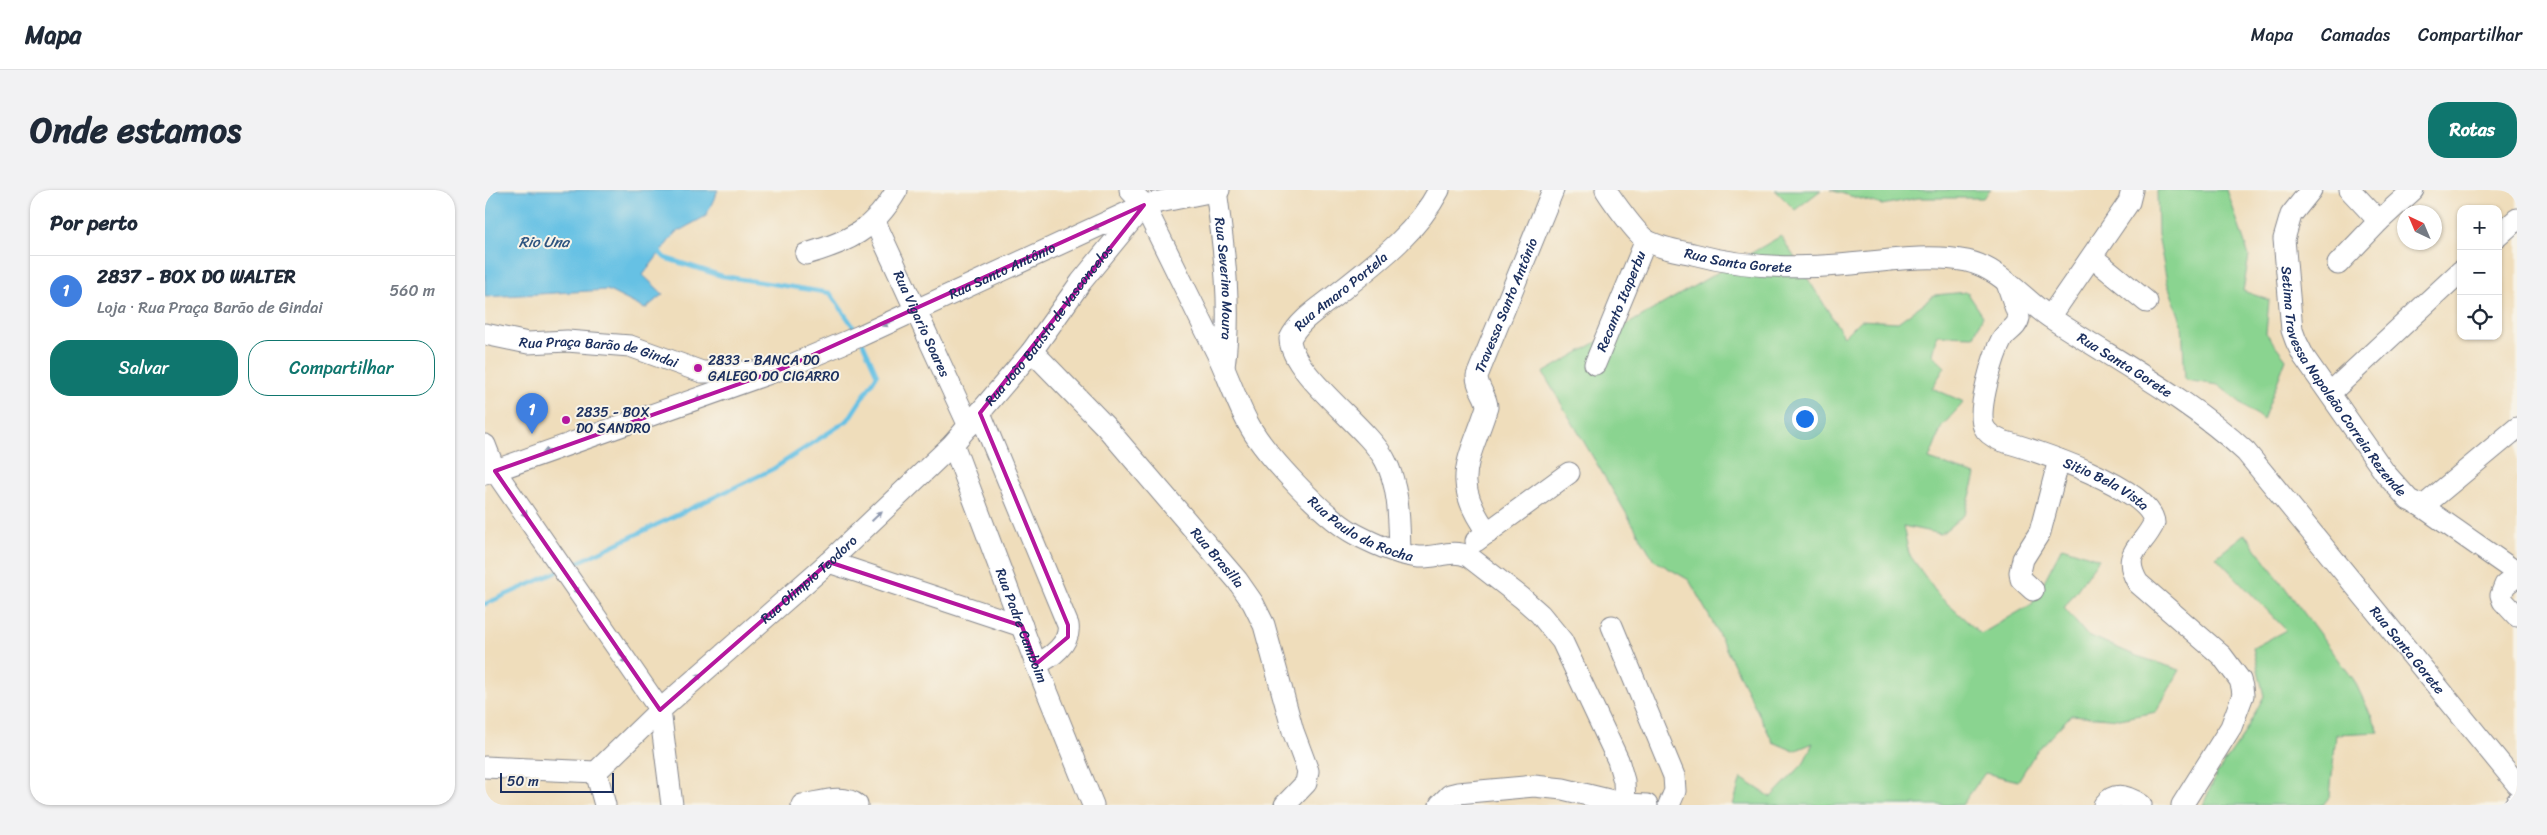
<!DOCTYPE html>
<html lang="pt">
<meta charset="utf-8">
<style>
:root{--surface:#fff;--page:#f2f2f3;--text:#1f2937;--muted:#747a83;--line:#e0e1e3;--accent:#0f766e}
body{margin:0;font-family:Sriracha,sans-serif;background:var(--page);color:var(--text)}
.controls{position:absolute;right:15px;top:15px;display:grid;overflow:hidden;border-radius:10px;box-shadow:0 1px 4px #0004}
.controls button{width:45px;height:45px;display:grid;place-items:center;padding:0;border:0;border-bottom:1px solid var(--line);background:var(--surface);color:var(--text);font:25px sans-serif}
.compass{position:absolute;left:1912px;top:15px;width:45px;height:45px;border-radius:50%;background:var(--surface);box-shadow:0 1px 4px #0004;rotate:316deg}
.scale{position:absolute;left:15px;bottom:12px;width:114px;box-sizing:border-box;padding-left:5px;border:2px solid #1b2f5e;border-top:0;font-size:14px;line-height:18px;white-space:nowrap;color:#1b2f5e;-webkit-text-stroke:4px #f7f3e8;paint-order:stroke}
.you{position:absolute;left:1319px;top:228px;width:18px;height:18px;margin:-12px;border:4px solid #fff;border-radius:50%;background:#1a73e8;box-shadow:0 0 0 8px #1a73e833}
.badge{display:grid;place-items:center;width:32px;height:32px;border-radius:50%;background:var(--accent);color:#fff;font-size:16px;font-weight:700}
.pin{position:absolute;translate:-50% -41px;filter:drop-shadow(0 1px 2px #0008)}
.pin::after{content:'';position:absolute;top:26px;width:18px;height:15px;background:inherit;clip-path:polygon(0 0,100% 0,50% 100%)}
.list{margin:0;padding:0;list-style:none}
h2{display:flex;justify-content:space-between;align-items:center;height:65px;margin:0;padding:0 20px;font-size:21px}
h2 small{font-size:16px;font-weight:400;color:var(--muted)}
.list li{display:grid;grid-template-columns:32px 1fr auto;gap:15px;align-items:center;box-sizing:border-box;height:70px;padding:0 20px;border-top:1px solid var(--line)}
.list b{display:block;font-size:19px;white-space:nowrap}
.list p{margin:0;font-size:16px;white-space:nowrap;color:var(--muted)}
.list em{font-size:16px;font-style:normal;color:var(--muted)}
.actions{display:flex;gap:10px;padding:15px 20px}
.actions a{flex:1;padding:11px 0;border:1px solid var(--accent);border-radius:20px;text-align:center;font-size:18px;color:var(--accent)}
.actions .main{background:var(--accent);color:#fff}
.icon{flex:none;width:28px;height:28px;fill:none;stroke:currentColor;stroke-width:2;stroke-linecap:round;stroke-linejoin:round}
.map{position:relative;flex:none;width:2032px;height:615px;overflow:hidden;border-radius:20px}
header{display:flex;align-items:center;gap:30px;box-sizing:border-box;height:70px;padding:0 25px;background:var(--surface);border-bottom:1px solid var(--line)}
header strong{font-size:24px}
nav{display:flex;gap:28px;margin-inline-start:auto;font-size:18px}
.intro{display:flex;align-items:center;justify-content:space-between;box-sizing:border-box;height:120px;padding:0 30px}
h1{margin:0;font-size:35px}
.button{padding:12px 22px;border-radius:20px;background:var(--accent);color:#fff;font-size:18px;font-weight:700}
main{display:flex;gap:30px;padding:0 30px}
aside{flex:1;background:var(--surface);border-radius:20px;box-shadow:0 1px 4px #0004}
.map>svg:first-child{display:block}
.green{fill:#8ad490;stroke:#528277}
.water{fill:#66c1e4;stroke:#4078a1}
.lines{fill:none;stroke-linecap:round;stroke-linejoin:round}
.stream{stroke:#66c1e4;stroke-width:4.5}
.minor-casing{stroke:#85868c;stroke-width:23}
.minor{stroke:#fff;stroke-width:21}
.oneway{fill:#8d97ae}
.marked{fill:none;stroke:#b5179e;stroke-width:4;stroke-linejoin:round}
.poi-dot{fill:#b5179e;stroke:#f7f3e8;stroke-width:2}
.labels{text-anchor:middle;stroke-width:4;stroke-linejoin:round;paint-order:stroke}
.street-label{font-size:14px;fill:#1b2f5e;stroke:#f7f3e8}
.poi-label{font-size:14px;fill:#1b2f5e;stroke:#f7f3e8;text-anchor:start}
.water-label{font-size:15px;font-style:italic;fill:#2e5480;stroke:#f7f3e8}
</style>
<header>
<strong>Mapa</strong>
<nav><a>Mapa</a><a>Camadas</a><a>Compartilhar</a></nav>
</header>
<div class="intro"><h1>Onde estamos</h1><a class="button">Rotas</a></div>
<main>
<aside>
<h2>Por perto<small></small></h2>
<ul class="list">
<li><span class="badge" style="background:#3f7fe0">1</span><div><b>2837 - BOX DO WALTER</b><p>Loja · Rua Praça Barão de Gindai</p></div><em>560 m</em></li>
</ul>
<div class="actions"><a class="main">Salvar</a><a>Compartilhar</a></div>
</aside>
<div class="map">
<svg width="2032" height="615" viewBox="0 0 2032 615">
<rect width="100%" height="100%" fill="#f7f3e8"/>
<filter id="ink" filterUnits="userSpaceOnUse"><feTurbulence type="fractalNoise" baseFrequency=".02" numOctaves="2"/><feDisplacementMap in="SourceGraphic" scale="10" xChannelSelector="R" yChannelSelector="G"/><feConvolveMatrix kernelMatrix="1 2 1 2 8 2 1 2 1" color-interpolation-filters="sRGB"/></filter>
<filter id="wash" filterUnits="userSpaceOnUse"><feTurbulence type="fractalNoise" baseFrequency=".0096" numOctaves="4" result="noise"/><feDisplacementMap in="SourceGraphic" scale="20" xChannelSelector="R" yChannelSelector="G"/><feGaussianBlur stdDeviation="1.12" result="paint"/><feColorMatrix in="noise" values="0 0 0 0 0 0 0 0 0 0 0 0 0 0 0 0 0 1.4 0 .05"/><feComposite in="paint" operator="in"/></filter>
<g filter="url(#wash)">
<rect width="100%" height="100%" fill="#efddbb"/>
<!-- green -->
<path class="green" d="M1290 0H1336L1310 20Z
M1345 0H1506L1498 8H1433L1397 15Z
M1672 0H1742L1764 66 1758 101 1784 110 1781 143 1801 169 1778 230 1733 195 1700 190 1697 134 1682 92 1673 45Z
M1296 46 1359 146 1375 130 1413 132 1450 105 1482 102 1498 126 1489 146 1452 145 1447 164 1460 177 1447 198 1479 212 1457 236 1444 269 1491 285 1480 324 1456 344 1418 336 1424 364 1454 406 1496 444 1547 414 1577 357 1614 369 1579 418 1601 444 1649 465 1695 480 1671 522 1635 529 1586 525 1551 562 1533 591 1500 583 1477 615H1248L1256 588 1286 607 1318 574 1328 553 1309 561 1288 552 1228 433 1204 390 1169 370 1058 183Z
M1760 344 1869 490 1894 542 1851 544 1845 606 1838 615H1718L1732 583 1756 549 1779 506 1768 458 1801 440 1731 367Z"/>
<!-- water -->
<path class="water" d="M0 0H233L221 26 190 43 158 85 178 104 160 119 122 100 0 107Z"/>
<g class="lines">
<!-- stream -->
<path class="stream" d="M172 60 180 68 237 86 345 103 372 142
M83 377 288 279 363 230 392 185 377 151
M0 414 72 382"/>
</g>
</g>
<g filter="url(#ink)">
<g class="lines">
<defs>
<g id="minor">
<path id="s1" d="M645 0 659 15C682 62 706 110 729 157 742 182 750 209 763 233 779 264 840 328 870 344 889 354 913 365 934 367 952 368 966 359 983 366L1037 408 1055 424 1077 451 1133 570 1139 591 1140 615"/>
<path id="s2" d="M731 0C739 59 747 117 739 177"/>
<path id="s3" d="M1121 0C1128 11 1151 43 1161 50 1174 58 1194 61 1208 64 1256 77 1305 79 1354 75 1395 72 1441 63 1482 71 1517 79 1537 109 1566 128 1631 171 1703 208 1761 262L2032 594"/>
<path id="s4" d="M1826 0 1806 25 1799 49 1807 140 1811 151 1819 167 1900 283 1924 310 1935 315 1942 313 2032 238"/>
<path d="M1865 0 1894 31"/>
<path id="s5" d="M390 32 484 236"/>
<path d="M2013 46 2032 29"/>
<path d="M321 64C363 52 389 40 412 0"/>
<path d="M1607 67 1662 112"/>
<path d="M1853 74 1894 31 1928 0"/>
<path id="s6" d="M1522 93 1534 128C1532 138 1522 141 1517 149 1509 164 1491 221 1499 237 1502 244 1510 248 1517 251 1547 259 1668 298 1669 333 1657 359 1635 362 1653 393L1737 466 1755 490 1757 497 1758 505 1746 537 1697 615"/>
<path d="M1565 127 1644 12 1647 0"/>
<path id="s7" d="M0 144 43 153 82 151 145 156 217 182H274"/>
<path id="s8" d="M547 161 621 237 752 390 768 413 779 435 808 541 823 581 821 593 800 615"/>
<path id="s9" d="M1110 174 1161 50"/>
<path d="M1845 203 1976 81"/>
<path d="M495 223 583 435C586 453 566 468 551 474"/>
<path id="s10" d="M468 254 551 474 608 615"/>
<path d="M0 255 10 281 175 520 187 615"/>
<path id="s11" d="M0 284 299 178 375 146 659 15 734 0"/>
<path d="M1935 315 2031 382V387L2020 395 2016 405 2018 411 2032 426"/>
<path id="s12" d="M1003 343C964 290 985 271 1002 217 1002 206 992 199 992 186L1068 0"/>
<path d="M991 351 1084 283"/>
<path id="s13" d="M915 363C914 333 915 297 900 270 883 237 806 184 805 149 814 130 836 117 852 104 891 73 931 44 954 0"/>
<path d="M344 372 537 436"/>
<path d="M1548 400 1536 389 1535 382 1538 369 1555 342 1574 270"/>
<path d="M1127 436 1189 586 1190 601 1184 615"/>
<path id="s14" d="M0 577 111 582 175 520 344 372 468 254 547 161 596 92 659 15"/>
<path d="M111 582 120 615"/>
<path d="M317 615C333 613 358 603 372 615"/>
<path d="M955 615 965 605 973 603 1049 596 1078 599 1140 614 1162 615"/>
<path d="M1619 615C1630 601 1643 606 1656 615"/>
<path d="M2030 615 2032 612"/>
</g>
</defs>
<!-- minor casing -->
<use href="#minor" class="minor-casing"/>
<!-- minor -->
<use href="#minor" class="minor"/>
</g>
<!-- one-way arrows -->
<defs><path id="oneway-solid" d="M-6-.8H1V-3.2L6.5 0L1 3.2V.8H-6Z" transform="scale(1.25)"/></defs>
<g class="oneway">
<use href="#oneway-solid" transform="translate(614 36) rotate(155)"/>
<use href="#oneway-solid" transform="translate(403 133) rotate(155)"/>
<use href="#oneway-solid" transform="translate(217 207) rotate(161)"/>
<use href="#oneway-solid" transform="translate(64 261) rotate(161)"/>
<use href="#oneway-solid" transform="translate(38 321) rotate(55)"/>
<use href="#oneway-solid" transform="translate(392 326) rotate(-44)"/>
<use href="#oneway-solid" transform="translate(90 398) rotate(57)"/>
<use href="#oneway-solid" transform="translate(138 468) rotate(55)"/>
<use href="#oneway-solid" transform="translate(212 488) rotate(-41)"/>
</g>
</g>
<!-- marked area -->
<path class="marked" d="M659 15 495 223 583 435V447L551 474 537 436 344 372 175 520 10 281 299 178Z"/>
<!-- markers -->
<g class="poi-dot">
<circle cx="213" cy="178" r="5"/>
<circle cx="81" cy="230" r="5"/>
</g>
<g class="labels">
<!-- street labels -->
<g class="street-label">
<text dy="5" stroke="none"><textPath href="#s3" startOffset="159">Rua Santa Gorete</textPath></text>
<text dy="5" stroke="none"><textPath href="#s11" startOffset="556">Rua Santo Antônio</textPath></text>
<text dy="5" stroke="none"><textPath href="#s2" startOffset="89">Rua Severino Moura</textPath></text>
<text dy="5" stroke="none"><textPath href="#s13" startOffset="321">Rua Amaro Portela</textPath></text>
<text dy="5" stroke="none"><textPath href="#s9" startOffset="68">Recanto Itaperbu</textPath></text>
<text dy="5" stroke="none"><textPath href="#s12" startOffset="244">Travessa Santo Antônio</textPath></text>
<text dy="5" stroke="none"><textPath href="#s5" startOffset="112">Rua Vigario Soares</textPath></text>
<text dy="5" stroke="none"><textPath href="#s14" startOffset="749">Rua João Batista de Vasconcelos</textPath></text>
<text dy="5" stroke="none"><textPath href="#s7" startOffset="116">Rua Praça Barão de Gindai</textPath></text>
<text dy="5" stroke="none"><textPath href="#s3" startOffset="579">Rua Santa Gorete</textPath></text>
<text dy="5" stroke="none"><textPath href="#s4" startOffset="216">Setima Travessa Napoleão Correia Rezende</textPath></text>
<text dy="5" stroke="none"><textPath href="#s6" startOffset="292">Sitio Bela Vista</textPath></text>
<text dy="5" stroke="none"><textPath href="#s1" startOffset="420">Rua Paulo da Rocha</textPath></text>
<text dy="5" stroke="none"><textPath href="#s8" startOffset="278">Rua Brasilia</textPath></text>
<text dy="5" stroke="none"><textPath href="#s14" startOffset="398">Rua Olimpio Teodoro</textPath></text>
<text dy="5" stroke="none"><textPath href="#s10" startOffset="194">Rua Padre Camboim</textPath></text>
<text dy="5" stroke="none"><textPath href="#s3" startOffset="984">Rua Santa Gorete</textPath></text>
</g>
<!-- poi labels -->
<g class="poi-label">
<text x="223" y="175">2833 - BANCA DO<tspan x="223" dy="16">GALEGO DO CIGARRO</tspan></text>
<text x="91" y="227">2835 - BOX<tspan x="91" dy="16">DO SANDRO</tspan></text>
</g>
<!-- water labels -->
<g class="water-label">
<text x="59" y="57">Rio Una</text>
</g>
</g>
</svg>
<div class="controls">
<button>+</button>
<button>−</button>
<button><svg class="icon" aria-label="locate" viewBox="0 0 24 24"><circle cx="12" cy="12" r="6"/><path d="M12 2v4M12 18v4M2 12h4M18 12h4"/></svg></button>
</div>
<svg class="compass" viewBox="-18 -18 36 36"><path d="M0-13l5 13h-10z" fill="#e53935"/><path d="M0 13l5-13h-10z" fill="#747a83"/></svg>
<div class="scale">50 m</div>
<div class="you"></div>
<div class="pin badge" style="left:47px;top:244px;background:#3f7fe0">1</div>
</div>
</main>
